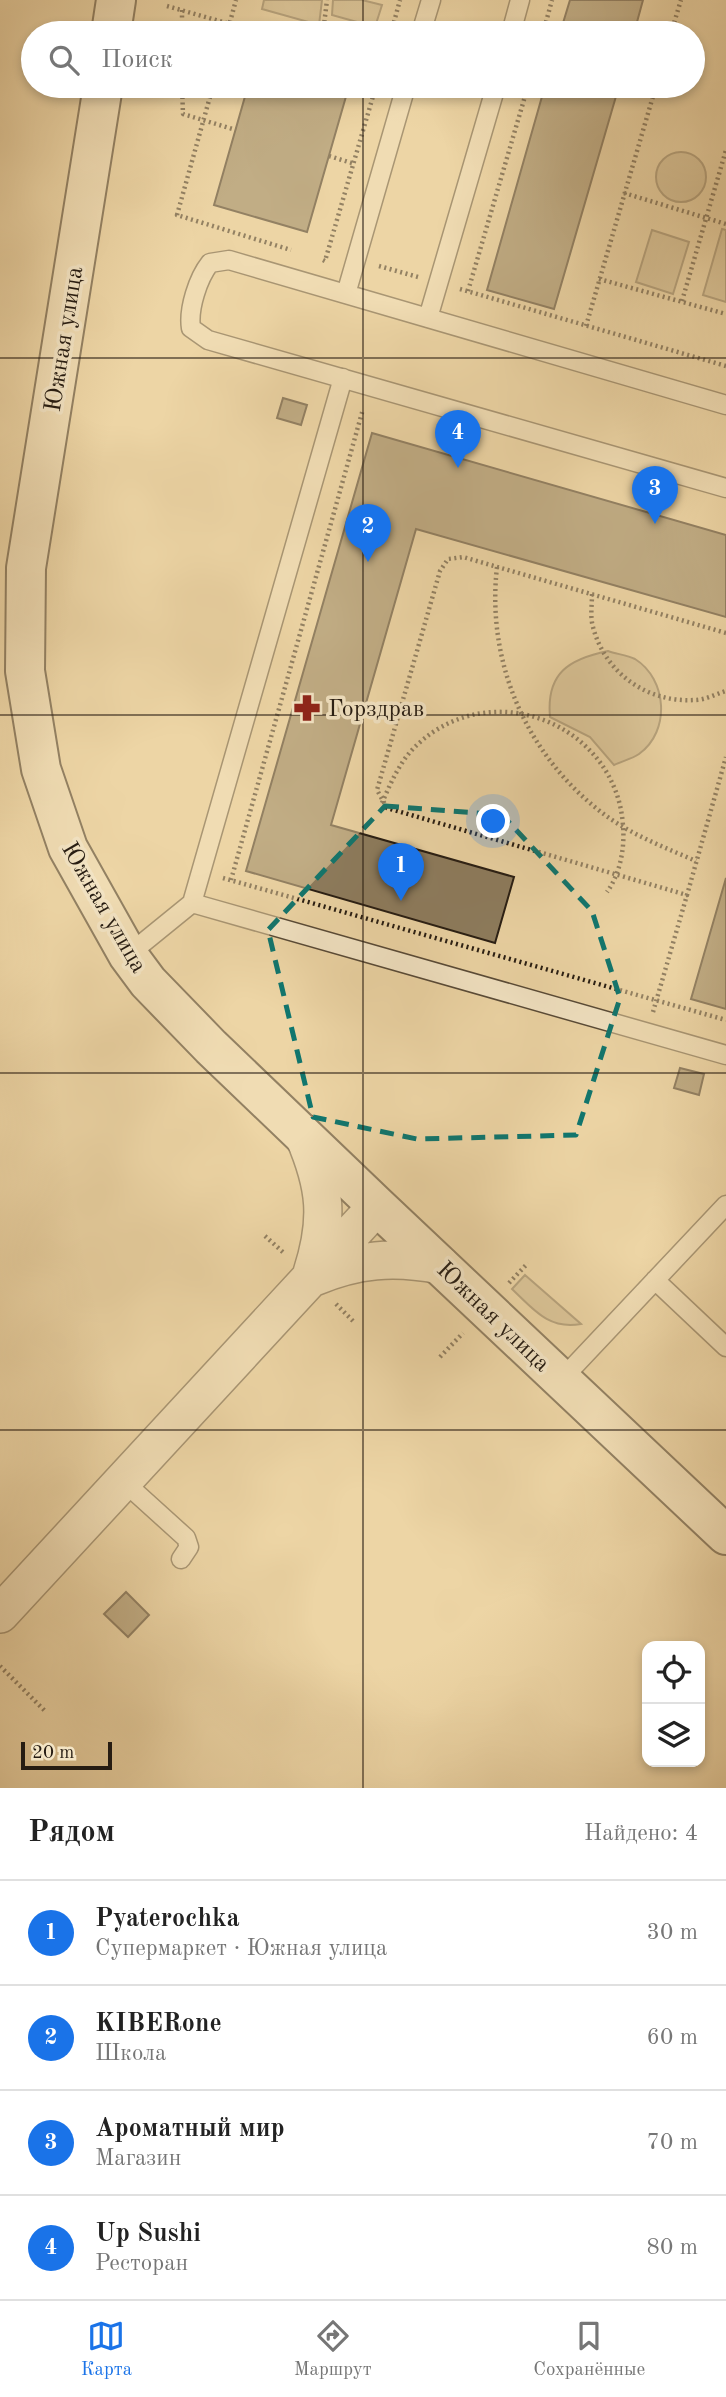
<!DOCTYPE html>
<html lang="ru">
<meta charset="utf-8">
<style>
:root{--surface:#fff;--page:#f2f2f2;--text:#222;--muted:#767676;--line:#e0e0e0;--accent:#1a73e8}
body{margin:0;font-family:"Old Standard TT",serif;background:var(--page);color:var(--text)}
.controls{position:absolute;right:21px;bottom:21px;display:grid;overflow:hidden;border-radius:14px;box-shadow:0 4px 10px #0003}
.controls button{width:63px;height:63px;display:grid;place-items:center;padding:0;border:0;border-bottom:2px solid var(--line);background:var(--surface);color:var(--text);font:35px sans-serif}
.scale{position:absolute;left:21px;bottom:18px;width:91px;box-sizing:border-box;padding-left:7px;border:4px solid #261c12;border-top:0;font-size:19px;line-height:24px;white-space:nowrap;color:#261c12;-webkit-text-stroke:5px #f3e4c4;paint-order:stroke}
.you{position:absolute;left:494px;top:822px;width:24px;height:24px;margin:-18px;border:5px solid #fff;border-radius:50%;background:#1a73e8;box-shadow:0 0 0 10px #1a73e833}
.badge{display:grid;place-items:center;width:46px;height:46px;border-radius:50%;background:var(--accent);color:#fff;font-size:23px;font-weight:700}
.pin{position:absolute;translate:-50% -58px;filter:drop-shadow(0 2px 4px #0008)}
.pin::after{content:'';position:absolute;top:37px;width:24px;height:21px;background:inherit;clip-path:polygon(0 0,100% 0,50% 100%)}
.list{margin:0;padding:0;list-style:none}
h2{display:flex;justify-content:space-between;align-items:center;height:91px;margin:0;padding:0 28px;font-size:30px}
h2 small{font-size:23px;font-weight:400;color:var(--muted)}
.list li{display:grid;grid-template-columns:46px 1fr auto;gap:21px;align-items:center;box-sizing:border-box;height:105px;padding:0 28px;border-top:2px solid var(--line)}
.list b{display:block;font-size:26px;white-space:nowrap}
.list p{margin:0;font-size:23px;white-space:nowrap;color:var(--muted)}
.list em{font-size:23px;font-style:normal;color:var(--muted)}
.icon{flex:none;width:38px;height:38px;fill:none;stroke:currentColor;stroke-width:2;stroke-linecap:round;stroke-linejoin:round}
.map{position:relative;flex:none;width:726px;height:1788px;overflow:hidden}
.search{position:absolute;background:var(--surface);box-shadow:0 4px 10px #0003;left:21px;right:21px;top:21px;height:77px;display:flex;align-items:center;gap:18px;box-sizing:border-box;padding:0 24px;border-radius:38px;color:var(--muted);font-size:26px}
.sheet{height:511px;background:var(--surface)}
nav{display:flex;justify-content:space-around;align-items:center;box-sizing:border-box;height:98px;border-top:2px solid var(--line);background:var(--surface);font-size:19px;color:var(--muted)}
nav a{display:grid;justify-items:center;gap:4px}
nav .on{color:var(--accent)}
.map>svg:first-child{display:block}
.green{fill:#cbb68c;stroke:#78694f;stroke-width:2}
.building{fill:#8d7c5e;stroke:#261c12;stroke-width:2}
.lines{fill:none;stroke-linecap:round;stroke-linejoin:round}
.lane-casing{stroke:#584a37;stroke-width:21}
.street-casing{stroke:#584a37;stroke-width:40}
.secondary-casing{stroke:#261c12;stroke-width:42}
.path{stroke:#261c12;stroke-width:4.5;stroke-dasharray:2 3.5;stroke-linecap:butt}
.lane{stroke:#f3e4c4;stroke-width:18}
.street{stroke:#f3e4c4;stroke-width:37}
.secondary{stroke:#f3e4c4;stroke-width:38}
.marked{fill:none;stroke:#0f766e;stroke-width:5;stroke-dasharray:14 9;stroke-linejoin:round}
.grid{fill:none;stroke:#261c12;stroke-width:2;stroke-opacity:0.55}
.labels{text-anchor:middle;stroke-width:7;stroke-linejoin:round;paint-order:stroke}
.street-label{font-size:24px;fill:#261c12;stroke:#f3e4c4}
.poi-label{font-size:24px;fill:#261c12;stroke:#f3e4c4;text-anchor:start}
</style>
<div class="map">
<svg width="726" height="1788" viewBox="0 0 726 1788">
<rect width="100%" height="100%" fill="#edd5a5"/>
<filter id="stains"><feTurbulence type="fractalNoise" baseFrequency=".00286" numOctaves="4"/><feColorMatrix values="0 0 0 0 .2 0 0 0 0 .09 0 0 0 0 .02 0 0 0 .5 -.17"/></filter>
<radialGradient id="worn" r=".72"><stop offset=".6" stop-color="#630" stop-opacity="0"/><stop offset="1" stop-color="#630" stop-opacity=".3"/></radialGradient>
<!-- green -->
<path class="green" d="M264 0H322L319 25 262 9Z
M333 0H362L382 5 375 27 332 15Z
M656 177a25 25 0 1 1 50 0a25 25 0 1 1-50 0Z
M722 229 726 230V302L703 295Z
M652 230 689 242 673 294 636 282Z
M608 651C616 654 627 655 635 659 667 679 671 731 639 754 632 759 622 761 614 765L590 737 550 717C546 673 569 659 608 651Z
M525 1275 581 1324C549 1330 534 1310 512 1289Z"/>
<!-- building -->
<path class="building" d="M570 0H643L634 33H560Z
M248 86H349L307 232 214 205Z
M545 86H619L554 309 487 290Z
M283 398 307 405 301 425 277 418Z
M372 433 726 535V617L416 529 331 825 514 877 495 943 246 871Z
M726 878V1009L691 999Z
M680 1068 704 1074 699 1095 674 1088Z
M126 1592 149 1615 128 1637 104 1614Z"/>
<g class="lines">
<defs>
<path id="lane" d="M421 33 431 0
M511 33 520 0
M346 294 406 86
M428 318 496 86
M726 405 229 260 210 263C198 278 188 309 191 328L208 340 726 488
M192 903 726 1055
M128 955 192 903 343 378
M655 1280 726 1347
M561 1380 726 1205
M123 1481 186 1538 189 1547 181 1559"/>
<path id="street" d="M304 1136C326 1187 329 1220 312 1273
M314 1277C357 1259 394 1256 440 1265
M0 1614 377 1206"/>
<path id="secondary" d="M111 33 116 0
M103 86 26 568 25 671 41 769 68 848 128 955 148 982 211 1047 377 1206 726 1535"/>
</defs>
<!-- lane casing -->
<use href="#lane" class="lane-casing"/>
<!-- street casing -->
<use href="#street" class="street-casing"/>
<!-- secondary casing -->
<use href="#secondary" class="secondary-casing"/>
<!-- path -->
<path class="path" d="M167 6 261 33
M182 10V33
M227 33 236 0
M323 33 327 0
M391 33 400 0
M543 33 552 0
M671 33 681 0
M182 86 183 114 236 130
M213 86 177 215 291 250
M329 156 355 164
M624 193 726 224
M323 260 325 261 376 86
M379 266 418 277
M599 279 726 314
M460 289 726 366
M468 291 528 86
M682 301 726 150
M586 326 656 86
M497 567C486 663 527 757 605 815 632 835 666 848 696 861
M592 594C592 605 590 617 593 627 605 673 647 703 695 700 705 700 716 694 726 691
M726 633 463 557 448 559 440 571 377 790 387 808 687 895 726 757
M382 803C391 782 401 759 418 744 494 674 617 726 623 826 625 848 620 874 607 892
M223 878 726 1020
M231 880 363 409
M653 1012 687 895
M265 1236 285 1254
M509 1283 528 1263
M336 1304 353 1321
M440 1357 463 1333
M0 1666 45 1711"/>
<!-- lane -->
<use href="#lane" class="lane"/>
<!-- street -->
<use href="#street" class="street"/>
<!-- secondary -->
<use href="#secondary" class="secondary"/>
</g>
<!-- marked area -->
<path d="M0 0H726V1788H0ZM385 806 502 815 592 911 620 998 576 1135 417 1139 313 1117 268 930Z" fill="#edd5a5" fill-opacity=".55" fill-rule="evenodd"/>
<path class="marked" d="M385 806 502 815 592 911 620 998 576 1135 417 1139 313 1117 268 930Z"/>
<!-- grid -->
<path class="grid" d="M363 0V33M363 86V1788M0 358H726M0 715H726M0 1073H726M0 1430H726"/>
<!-- icons -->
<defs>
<symbol id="pharmacy-bare" viewBox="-9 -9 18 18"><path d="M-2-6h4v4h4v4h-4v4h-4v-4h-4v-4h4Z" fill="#8f2418" stroke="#f3e4c4" stroke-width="2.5" paint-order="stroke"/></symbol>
</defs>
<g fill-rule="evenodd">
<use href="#pharmacy-bare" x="288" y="689" width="38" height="38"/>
</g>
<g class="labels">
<!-- street labels -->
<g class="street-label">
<text transform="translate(63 339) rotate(-81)" y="8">Южная улица</text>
<text transform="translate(105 907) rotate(60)" y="8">Южная улица</text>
<text transform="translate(494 1316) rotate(44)" y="8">Южная улица</text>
</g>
<!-- poi labels -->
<g class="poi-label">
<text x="328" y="716">Горздрав</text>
</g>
</g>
<rect width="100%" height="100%" filter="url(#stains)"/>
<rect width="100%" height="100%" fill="url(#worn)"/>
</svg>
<div class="controls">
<button><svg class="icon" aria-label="locate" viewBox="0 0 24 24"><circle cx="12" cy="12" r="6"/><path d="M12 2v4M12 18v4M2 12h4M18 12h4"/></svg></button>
<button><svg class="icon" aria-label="layers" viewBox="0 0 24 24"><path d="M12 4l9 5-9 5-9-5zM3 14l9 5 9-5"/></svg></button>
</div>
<div class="scale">20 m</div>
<div class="you"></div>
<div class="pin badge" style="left:401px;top:901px">1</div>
<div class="pin badge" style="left:368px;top:562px">2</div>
<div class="pin badge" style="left:655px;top:524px">3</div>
<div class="pin badge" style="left:458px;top:468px">4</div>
<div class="search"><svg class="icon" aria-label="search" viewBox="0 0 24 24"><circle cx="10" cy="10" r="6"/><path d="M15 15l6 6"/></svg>Поиск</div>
</div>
<section class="sheet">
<h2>Рядом<small>Найдено: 4</small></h2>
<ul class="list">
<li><span class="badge">1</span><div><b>Pyaterochka</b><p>Супермаркет · Южная улица</p></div><em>30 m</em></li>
<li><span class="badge">2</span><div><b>KIBERone</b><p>Школа</p></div><em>60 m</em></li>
<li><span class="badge">3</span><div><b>Ароматный мир</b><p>Магазин</p></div><em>70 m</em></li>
<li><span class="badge">4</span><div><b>Up Sushi</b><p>Ресторан</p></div><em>80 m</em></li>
</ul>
</section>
<nav>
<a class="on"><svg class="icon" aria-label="map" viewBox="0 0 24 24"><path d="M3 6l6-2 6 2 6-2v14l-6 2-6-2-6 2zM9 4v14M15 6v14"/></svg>Карта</a>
<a><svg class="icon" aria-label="directions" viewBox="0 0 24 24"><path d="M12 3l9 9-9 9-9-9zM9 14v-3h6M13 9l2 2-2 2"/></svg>Маршрут</a>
<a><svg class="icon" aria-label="saved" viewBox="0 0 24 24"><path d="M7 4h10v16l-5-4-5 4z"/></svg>Сохранённые</a>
</nav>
